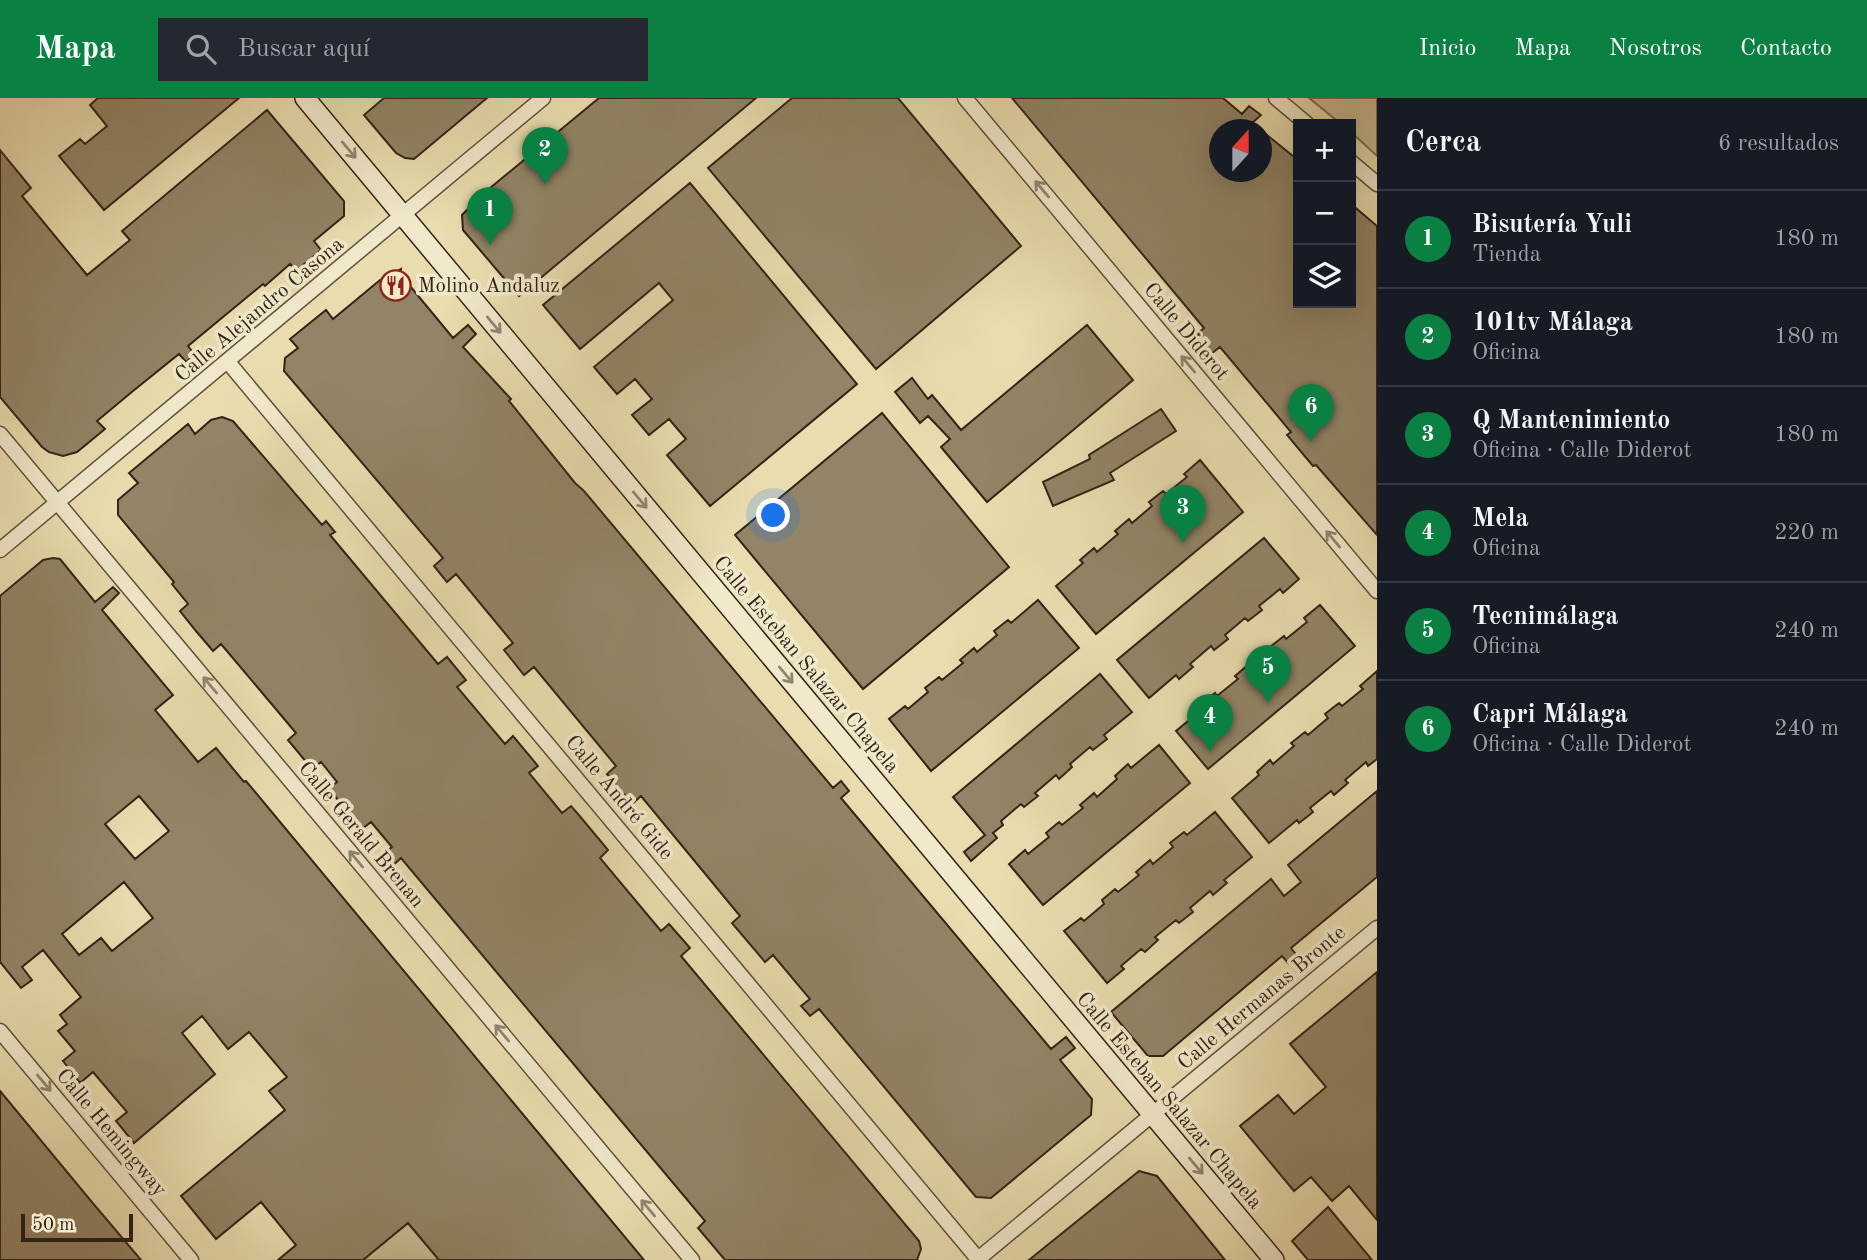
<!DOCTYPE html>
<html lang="es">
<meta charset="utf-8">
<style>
:root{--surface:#171b24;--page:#242831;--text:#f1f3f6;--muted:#9ea1a6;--line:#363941;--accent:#0b8043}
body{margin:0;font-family:"Old Standard TT",serif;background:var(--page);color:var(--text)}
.controls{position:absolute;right:21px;top:21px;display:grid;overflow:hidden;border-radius:0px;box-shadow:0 7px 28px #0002}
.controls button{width:63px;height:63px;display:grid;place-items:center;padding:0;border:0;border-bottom:2px solid var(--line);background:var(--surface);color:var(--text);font:35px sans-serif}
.compass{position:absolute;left:1209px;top:21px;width:63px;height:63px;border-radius:50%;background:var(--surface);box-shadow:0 7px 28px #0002;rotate:21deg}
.scale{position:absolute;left:21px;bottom:18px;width:112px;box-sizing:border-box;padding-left:7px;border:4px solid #332416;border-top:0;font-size:19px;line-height:24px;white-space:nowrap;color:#332416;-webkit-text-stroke:5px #f1e9cb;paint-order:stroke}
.you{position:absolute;left:774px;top:418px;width:24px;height:24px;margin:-18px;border:5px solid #fff;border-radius:50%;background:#1a73e8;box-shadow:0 0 0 10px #1a73e833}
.badge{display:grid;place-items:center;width:46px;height:46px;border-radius:50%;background:var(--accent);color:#fff;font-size:23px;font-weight:700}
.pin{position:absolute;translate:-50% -58px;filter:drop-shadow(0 2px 4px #0008)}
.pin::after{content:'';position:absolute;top:37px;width:24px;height:21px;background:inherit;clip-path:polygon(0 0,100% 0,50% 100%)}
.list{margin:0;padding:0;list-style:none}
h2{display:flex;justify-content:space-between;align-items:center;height:91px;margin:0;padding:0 28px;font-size:30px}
h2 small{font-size:23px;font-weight:400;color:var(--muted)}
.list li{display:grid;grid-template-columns:46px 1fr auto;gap:21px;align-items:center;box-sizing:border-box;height:98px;padding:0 28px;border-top:2px solid var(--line)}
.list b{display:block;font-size:26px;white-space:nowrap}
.list p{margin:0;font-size:23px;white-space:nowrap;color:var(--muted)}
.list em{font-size:23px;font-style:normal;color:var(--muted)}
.icon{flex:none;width:38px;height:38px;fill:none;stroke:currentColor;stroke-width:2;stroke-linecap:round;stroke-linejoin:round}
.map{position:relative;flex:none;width:1377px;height:1162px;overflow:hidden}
header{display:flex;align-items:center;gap:42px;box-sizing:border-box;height:98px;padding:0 35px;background:var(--accent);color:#fff}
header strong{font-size:33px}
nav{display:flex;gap:38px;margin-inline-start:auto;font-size:24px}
.search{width:490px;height:63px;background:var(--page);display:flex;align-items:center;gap:18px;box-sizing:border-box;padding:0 24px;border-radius:0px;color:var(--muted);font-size:26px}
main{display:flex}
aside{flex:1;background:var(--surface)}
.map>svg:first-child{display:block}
.green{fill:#cabe95;stroke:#7e7156;stroke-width:2}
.building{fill:#928466;stroke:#332416;stroke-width:2;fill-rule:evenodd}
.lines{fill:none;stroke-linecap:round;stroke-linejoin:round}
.street-casing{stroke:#60523c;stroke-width:17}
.secondary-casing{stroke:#332416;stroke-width:22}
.street{stroke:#f1e9cb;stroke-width:14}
.secondary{stroke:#f1e9cb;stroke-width:19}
.oneway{stroke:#928670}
.labels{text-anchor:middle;stroke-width:7;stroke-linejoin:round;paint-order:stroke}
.poi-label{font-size:21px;fill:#332416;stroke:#f1e9cb;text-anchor:start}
.street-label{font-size:21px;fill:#332416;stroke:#f1e9cb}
</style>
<header>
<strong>Mapa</strong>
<div class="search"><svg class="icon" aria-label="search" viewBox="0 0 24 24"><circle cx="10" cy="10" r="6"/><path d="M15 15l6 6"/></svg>Buscar aquí</div>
<nav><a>Inicio</a><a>Mapa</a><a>Nosotros</a><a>Contacto</a></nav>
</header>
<main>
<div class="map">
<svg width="1377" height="1162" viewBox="0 0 1377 1162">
<rect width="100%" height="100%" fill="#e9ddaf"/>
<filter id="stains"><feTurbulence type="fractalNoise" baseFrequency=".00286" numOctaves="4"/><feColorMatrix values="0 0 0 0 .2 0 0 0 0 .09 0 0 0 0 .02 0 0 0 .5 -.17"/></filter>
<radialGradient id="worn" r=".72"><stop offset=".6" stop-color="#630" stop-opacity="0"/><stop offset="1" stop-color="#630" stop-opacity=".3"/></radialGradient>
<!-- green -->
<path class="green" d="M1309 0H1377V58L1351 34V26H1341Z
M408 1125 439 1162H363Z"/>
<!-- building -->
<path class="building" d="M98 0H239L104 112 59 58 80 41 85 46 107 28 90 7Z
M384 0H487L414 61 405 60 396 55 364 17Z
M599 0H756L519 198 463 132 462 117 484 95Z
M792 0H898L1021 148 876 271 708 70Z
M1012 0H1223L1242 16 1249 8 1261 17 1252 25 1259 32H1220V74H1262V33L1298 62V205H1351V106L1377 128V437L1316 367 1313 368 1287 337 1291 334 1220 249 1211 256 1195 238 1204 230Z
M267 12 344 103V118L314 143 321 152 296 173 290 166 265 188 263 186 188 248 195 257 186 264 179 256 133 293 97 323 105 331 77 354 63 358 49 354 42 349 0 299V52L31 90 22 98 87 177 130 142 122 133Z
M690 85 857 286 710 408 667 357 686 341 669 321 649 337 632 317 652 301 635 281 617 296 594 269 673 202 659 185 580 251 543 207Z
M401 171 398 198 410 188 453 240 468 227 476 236 463 249 511 301 509 303 575 385 584 393 833 690 841 683 849 693 841 700 1051 951 1066 939 1075 950 1060 962 1092 1001 1091 1017 991 1100 976 1099 819 911 810 918 801 908 810 901 773 857 765 864 732 825 740 818 641 698 632 706 616 687 607 676 616 668 534 569 524 577 504 552 513 545 456 476 447 484 434 468 443 460 284 273 285 260 298 250 290 241 326 212 333 221 380 182Z
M1087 227 1133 282 987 404 941 349 950 341 928 318 920 325 895 294 912 280 928 301 932 297 961 332Z
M1161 311 1176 333 1110 375 1114 382 1053 408 1043 384 1090 361 1089 357Z
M882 315 1009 469 863 591 735 437Z
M222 319 233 323 322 427 326 423 335 434 330 437 438 566 447 559 466 582 457 589 505 646 513 638 538 668 529 675 562 715 571 708 578 716 608 752 600 760 661 833 669 826 690 850 681 858 919 1143 921 1151 917 1162H725L698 1130 705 1123 401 760 389 771 379 760 392 749 371 724 362 731 329 691 337 684 321 664 312 671 288 642 296 635 221 546 213 553 196 533 180 513 188 506 172 486 174 484 118 417V402L138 385 129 375 188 326 195 336 211 322Z
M1200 362 1243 414 1096 536 1056 488 1083 465 1080 462 1094 450 1097 454 1118 436 1115 433 1129 421 1132 425 1152 408 1149 404 1163 393 1166 396 1187 379 1184 376Z
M1264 440 1299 481 1283 495 1280 491 1259 508 1262 512 1248 523 1245 520 1225 537 1228 541 1214 552 1211 548 1190 566 1193 569 1179 581 1176 577 1149 600 1117 562Z
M53 460 60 461 95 504 113 489 119 495 102 512 173 597 155 612 198 664 216 650 244 684 246 683 644 1162H439L408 1125 363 1162H278L296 1147 261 1104 216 1141 181 1098 285 1012 269 993 287 979 249 934 228 951 202 918 182 935 215 976 134 1045 116 1023 127 1014 93 974 80 985 63 963 75 953 58 933 67 926 60 917 81 899 43 852 22 869 32 882 21 890 0 864V498L43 462ZM139 698 169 733 135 761 105 726ZM124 784 153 820 112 853 101 840 79 857 62 836Z
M1038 502 1079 550 931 673 889 621 905 608 908 611 928 594 925 590 939 579 942 582 963 565 960 562 974 550 977 554 997 537 994 533 1008 522 1011 525Z
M1320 507 1355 548 1208 671 1176 633 1204 610 1201 606 1215 595 1217 598 1238 581 1235 578 1249 566 1252 570 1272 552 1270 549 1284 538 1286 541 1307 524 1304 520Z
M1377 573V661L1368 668 1366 664 1345 682 1348 685 1334 697 1331 693 1310 710 1313 714 1299 725 1297 722 1269 745 1232 700 1259 677 1257 674 1270 662 1273 666 1294 648 1291 645 1305 634 1308 637 1328 620 1325 616 1339 605 1342 608 1363 591 1360 588Z
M1100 576 1132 614 1104 637 1107 641 1093 652 1090 649 1070 666 1072 669 1059 681 1056 677 1035 695 1038 698 1024 709 1021 706 1001 723 1003 727 993 735 997 740 971 763 964 754 985 737 953 699Z
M1159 647 1190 685 1043 807 1009 766 1025 752 1028 756 1049 739 1046 735 1059 724 1062 727 1083 710 1080 707 1094 695 1097 699 1117 681 1115 678 1128 666 1131 670Z
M1377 693V779L1291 850 1298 859 1289 866 1282 858 1163 958H1148L1111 914 1271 781 1284 798 1301 784 1288 767Z
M1215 714 1252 759 1224 782 1227 785 1213 797 1210 793 1190 810 1193 814 1179 825 1176 822 1155 839 1158 842 1145 854 1141 851 1121 868 1124 871 1107 885 1064 833 1081 820 1084 823 1104 806 1102 802 1115 791 1118 794 1139 777 1136 774 1150 762 1153 766 1173 749 1170 745 1184 734 1187 737Z
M1377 874V1122L1349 1088 1332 1103 1311 1079 1294 1093 1240 1028 1278 997 1294 1016 1326 989 1290 946Z
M0 993 91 1103 141 1162H0Z
M1139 1073 1157 1078 1225 1162H1029Z
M1328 1109 1372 1162H1308L1292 1143Z"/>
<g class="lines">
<defs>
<path id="street" d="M965 0 1377 493
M1276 0 1307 26
M1351 64 1377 86
M228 264 978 1161
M0 336 692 1162
M0 452 543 0
M0 933 191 1162
M977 1162 1377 830"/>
<path id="secondary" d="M305 0 1274 1162"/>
</defs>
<!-- street casing -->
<use href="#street" class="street-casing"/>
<!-- secondary casing -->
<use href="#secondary" class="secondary-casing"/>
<!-- street -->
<use href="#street" class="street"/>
<!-- secondary -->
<use href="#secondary" class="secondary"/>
</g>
<!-- one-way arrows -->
<defs><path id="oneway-shaft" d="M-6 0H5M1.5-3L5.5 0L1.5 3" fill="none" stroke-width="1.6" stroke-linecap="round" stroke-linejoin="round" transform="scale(1.75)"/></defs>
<g class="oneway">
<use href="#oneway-shaft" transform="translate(349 52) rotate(50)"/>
<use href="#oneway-shaft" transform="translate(1042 91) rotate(-130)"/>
<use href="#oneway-shaft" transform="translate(494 227) rotate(50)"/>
<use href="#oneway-shaft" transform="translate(1188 266) rotate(-130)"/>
<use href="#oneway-shaft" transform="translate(640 402) rotate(50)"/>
<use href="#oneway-shaft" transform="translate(1333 441) rotate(-130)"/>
<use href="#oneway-shaft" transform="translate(786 577) rotate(50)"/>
<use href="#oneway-shaft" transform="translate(210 587) rotate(-130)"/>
<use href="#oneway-shaft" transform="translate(356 761) rotate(-130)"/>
<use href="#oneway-shaft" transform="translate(502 935) rotate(-130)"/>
<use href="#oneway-shaft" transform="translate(44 985) rotate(50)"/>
<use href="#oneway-shaft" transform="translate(1196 1068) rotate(50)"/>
<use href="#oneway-shaft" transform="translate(648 1110) rotate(-130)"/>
</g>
<!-- icons -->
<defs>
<symbol id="restaurant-ring" viewBox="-11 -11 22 22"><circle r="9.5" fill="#f1e9cb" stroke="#8f2418" stroke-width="1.5"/><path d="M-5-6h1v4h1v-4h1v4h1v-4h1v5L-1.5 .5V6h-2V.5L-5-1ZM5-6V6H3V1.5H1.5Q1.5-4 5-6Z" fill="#8f2418"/></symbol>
</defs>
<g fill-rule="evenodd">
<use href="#restaurant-ring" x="378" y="170" width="35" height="35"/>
</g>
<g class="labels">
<!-- poi labels -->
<g class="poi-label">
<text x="418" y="194">Molino Andaluz</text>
</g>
<!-- street labels -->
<g class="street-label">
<text transform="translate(259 211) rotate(-40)" y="7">Calle Alejandro Casona</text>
<text transform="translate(1187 233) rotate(50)" y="7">Calle Diderot</text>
<text transform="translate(807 566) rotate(50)" y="7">Calle Esteban Salazar Chapela</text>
<text transform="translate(620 699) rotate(50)" y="7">Calle André Gide</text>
<text transform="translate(362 736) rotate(50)" y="7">Calle Gerald Brenan</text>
<text transform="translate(1261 899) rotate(-40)" y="7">Calle Hermanas Bronte</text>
<text transform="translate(1170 1002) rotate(50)" y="7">Calle Esteban Salazar Chapela</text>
<text transform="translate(112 1034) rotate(50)" y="7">Calle Hemingway</text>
</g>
</g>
<rect width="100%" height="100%" filter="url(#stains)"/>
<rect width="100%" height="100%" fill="url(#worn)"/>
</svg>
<div class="controls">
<button>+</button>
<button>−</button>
<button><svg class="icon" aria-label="layers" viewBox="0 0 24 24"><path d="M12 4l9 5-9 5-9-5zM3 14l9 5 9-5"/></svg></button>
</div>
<svg class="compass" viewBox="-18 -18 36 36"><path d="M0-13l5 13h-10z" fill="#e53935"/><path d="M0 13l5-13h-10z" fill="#9ea1a6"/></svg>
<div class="scale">50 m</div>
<div class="you"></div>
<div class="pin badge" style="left:490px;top:147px">1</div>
<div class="pin badge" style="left:545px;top:87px">2</div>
<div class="pin badge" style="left:1183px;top:445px">3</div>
<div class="pin badge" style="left:1210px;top:654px">4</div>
<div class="pin badge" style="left:1268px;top:605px">5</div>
<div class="pin badge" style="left:1311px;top:344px">6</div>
</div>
<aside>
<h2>Cerca<small>6 resultados</small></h2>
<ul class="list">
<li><span class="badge">1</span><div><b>Bisutería Yuli</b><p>Tienda</p></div><em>180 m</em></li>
<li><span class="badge">2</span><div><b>101tv Málaga</b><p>Oficina</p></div><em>180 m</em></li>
<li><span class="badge">3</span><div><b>Q Mantenimiento</b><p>Oficina · Calle Diderot</p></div><em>180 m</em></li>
<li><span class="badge">4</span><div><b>Mela</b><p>Oficina</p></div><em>220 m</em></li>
<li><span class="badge">5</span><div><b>Tecnimálaga</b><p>Oficina</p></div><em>240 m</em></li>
<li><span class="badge">6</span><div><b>Capri Málaga</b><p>Oficina · Calle Diderot</p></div><em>240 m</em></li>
</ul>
</aside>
</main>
